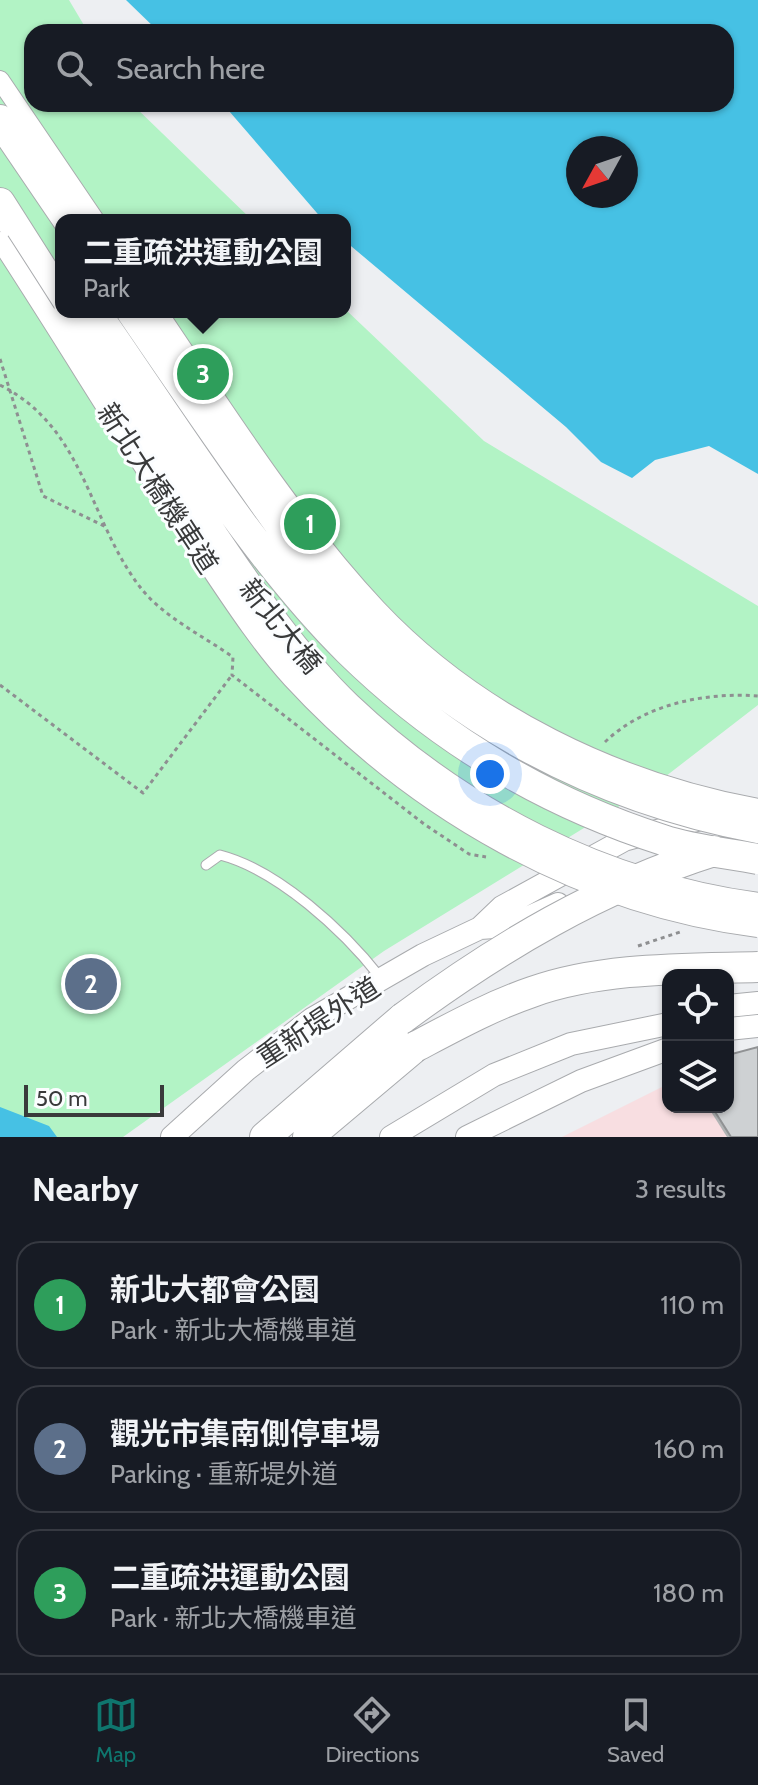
<!DOCTYPE html>
<meta charset="utf-8">
<style>
:root{--surface:#171b24;--page:#242831;--text:#f1f3f6;--muted:#9ea1a6;--line:#363941;--accent:#0f766e}
body{margin:0;font-family:Cabin,"Noto Sans TC",sans-serif;background:var(--page);color:var(--text)}
.controls{position:absolute;right:24px;bottom:24px;display:grid;overflow:hidden;border-radius:16px;box-shadow:0 2px 6px #0004}
.controls button{width:72px;height:72px;display:grid;place-items:center;padding:0;border:0;border-bottom:2px solid var(--line);background:var(--surface);color:var(--text);font:40px sans-serif}
.compass{position:absolute;left:566px;top:136px;width:72px;height:72px;border-radius:50%;background:var(--surface);box-shadow:0 2px 6px #0004;rotate:230deg}
.scale{position:absolute;left:24px;bottom:20px;width:140px;box-sizing:border-box;padding-left:8px;border:4px solid #393a3b;border-top:0;font-size:22px;line-height:28px;white-space:nowrap;color:#393a3b;-webkit-text-stroke:6px #fbfdff;paint-order:stroke}
.you{position:absolute;left:490px;top:774px;width:28px;height:28px;margin:-20px;border:6px solid #fff;border-radius:50%;background:#1a73e8;box-shadow:0 0 0 12px #1a73e833}
.badge{display:grid;place-items:center;width:52px;height:52px;border-radius:50%;background:var(--accent);color:#fff;font-size:26px;font-weight:700}
.pin{position:absolute;translate:-50% -50%;border:4px solid #fff;box-shadow:0 2px 8px #0006}
.popup{position:absolute;left:55px;top:214px;width:296px;height:104px;box-sizing:border-box;display:grid;place-content:center;border-radius:16px;background:var(--surface);filter:drop-shadow(0 2px 6px #0005);font-size:26px;white-space:nowrap;color:var(--muted)}
.popup b{font-size:30px;color:var(--text)}
.popup::after{content:'';position:absolute;left:50%;top:100%;margin-left:-16px;border:16px solid transparent;border-top-color:var(--surface)}
.list{margin:0;padding:0;list-style:none}
h2{display:flex;justify-content:space-between;align-items:center;height:104px;margin:0;padding:0 32px;font-size:34px}
h2 small{font-size:26px;font-weight:400;color:var(--muted)}
.list li{display:grid;grid-template-columns:52px 1fr auto;gap:24px;align-items:center;box-sizing:border-box;height:128px;margin:0 16px 16px;padding:0 16px;border:2px solid var(--line);border-radius:24px}
.list b{display:block;font-size:30px;white-space:nowrap}
.list p{margin:0;font-size:26px;white-space:nowrap;color:var(--muted)}
.list em{font-size:26px;font-style:normal;color:var(--muted)}
.icon{flex:none;width:44px;height:44px;fill:none;stroke:currentColor;stroke-width:2;stroke-linecap:round;stroke-linejoin:round}
.map{position:relative;flex:none;width:758px;height:1137px;overflow:hidden}
.search{position:absolute;background:var(--surface);box-shadow:0 2px 6px #0004;left:24px;right:24px;top:24px;height:88px;display:flex;align-items:center;gap:20px;box-sizing:border-box;padding:0 28px;border-radius:24px;color:var(--muted);font-size:30px}
.sheet{height:536px;background:var(--surface)}
nav{display:flex;justify-content:space-around;align-items:center;box-sizing:border-box;height:112px;border-top:2px solid var(--line);background:var(--surface);font-size:22px;color:var(--muted)}
nav a{display:grid;justify-items:center;gap:4px}
nav .on{color:var(--accent)}
.map>svg:first-child{display:block}
.industrial{fill:#f8dee1}
.green{fill:#b2f3c5}
.water{fill:#46c1e4;fill-rule:evenodd}
.lines{fill:none;stroke-linecap:round;stroke-linejoin:round}
.service-casing{stroke:#a9abae;stroke-width:11}
.minor-casing{stroke:#a9abae;stroke-width:20}
.tertiary-casing{stroke:#a9abae;stroke-width:24}
.trunk-casing{stroke:#a9abae;stroke-width:32}
.path{stroke:#8e8f91;stroke-width:3;stroke-dasharray:4 4;stroke-linecap:butt}
.service{stroke:#fff;stroke-width:9}
.minor{stroke:#fff;stroke-width:18}
.tertiary{stroke:#fff;stroke-width:22}
.trunk{stroke:#fff;stroke-width:30}
.minor-bridge-casing{stroke:#a9abae;stroke-width:20;stroke-linecap:butt}
.trunk-bridge-casing{stroke:#a9abae;stroke-width:32;stroke-linecap:butt}
.minor-bridge{stroke:#fff;stroke-width:18}
.trunk-bridge{stroke:#fff;stroke-width:30}
.wall{fill:#b1b4b5}
.building{fill:#ced1d3;stroke:#909294;stroke-width:2}
.labels{text-anchor:middle;stroke-width:6;stroke-linejoin:round;paint-order:stroke}
.street-label{font-size:28px;fill:#393a3b;stroke:#fbfdff}
</style>
<div class="map">
<svg width="758" height="1137" viewBox="0 0 758 1137">
<rect width="100%" height="100%" fill="#edeff2"/>
<!-- industrial -->
<path class="industrial" d="M758 1052V1137H562L668 1084V1107H728V1053Z"/>
<!-- green -->
<path class="green" d="M0 0H69L88 32H32V104H132L252 220H61V312H345V309L484 441 758 606V705L657 783 384 951 123 1137H0Z"/>
<!-- water -->
<path class="water" d="M126 0H758V474L709 446 655 460 632 478 601 462 566 427 345 241V220H323L223 104H726V32H159ZM578 148H626V196H578Z
M0 1107 49 1126 57 1137H0Z"/>
<g class="lines">
<defs>
<path id="service" d="M206 865 220 855C278 870 344 931 380 977"/>
<path id="minor" d="M0 80 95 220"/>
<path id="tertiary" d="M480 928 509 926 558 904
M728 1006 758 1003
M728 1029 758 1026
M172 1137 246 1070 312 1019 423 955 480 928 502 907 624 840 708 817
M391 1137 494 1075 571 1044 668 1024
M467 1137 581 1081 668 1049"/>
<path id="trunk" d="M0 120 68 220
M0 203 61 299
M265 1137 403 1018
M308 1137 415 1047"/>
</defs>
<!-- service casing -->
<use href="#service" class="service-casing"/>
<!-- minor casing -->
<use href="#minor" class="minor-casing"/>
<!-- tertiary casing -->
<use href="#tertiary" class="tertiary-casing"/>
<!-- trunk casing -->
<use href="#trunk" class="trunk-casing"/>
<!-- path -->
<path class="path" d="M0 359 43 496 106 527
M0 385C85 428 88 519 140 587 162 616 203 636 233 657L232 675 424 824 469 854 486 857
M0 685 143 793 232 675
M605 742C644 704 706 692 758 696
M638 946 680 932"/>
<!-- service -->
<use href="#service" class="service"/>
<!-- minor -->
<use href="#minor" class="minor"/>
<!-- tertiary -->
<use href="#tertiary" class="tertiary"/>
<!-- trunk -->
<use href="#trunk" class="trunk"/>
<defs>
<path id="minor-bridge" d="M0 241C64 339 124 439 189 537 222 585 253 636 292 679 413 810 580 906 758 928
M158 312C227 414 293 519 377 609 477 715 617 782 758 808"/>
<path id="trunk-bridge" d="M69 312C116 387 164 462 213 536 253 595 295 657 347 707 460 814 603 887 758 908
M95 312C172 422 254 557 349 651 438 738 544 802 663 840 693 850 727 853 758 859
M132 312C173 372 214 432 256 491 290 540 326 591 370 632 481 736 609 800 758 828
M403 1018C499 947 600 887 714 851
M415 1047C453 1027 491 1006 532 992 602 967 684 969 758 967"/>
</defs>
<!-- minor-bridge casing -->
<use href="#minor-bridge" class="minor-bridge-casing"/>
<!-- trunk-bridge casing -->
<use href="#trunk-bridge" class="trunk-bridge-casing"/>
<!-- minor-bridge -->
<use href="#minor-bridge" class="minor-bridge"/>
<!-- trunk-bridge -->
<use href="#trunk-bridge" class="trunk-bridge"/>
</g>
<!-- wall -->
<path class="wall" d="M708 1107H728L758 1137H727Z"/>
<!-- building -->
<path class="building" d="M758 1047V1137H731L712 1107H728V1055Z"/>
<g class="labels">
<!-- street labels -->
<g class="street-label">
<text transform="translate(158 488) rotate(57)" y="10">新北大橋機車道</text>
<text transform="translate(281 626) rotate(51)" y="10">新北大橋</text>
<text transform="translate(318 1022) rotate(-33)" y="10">重新堤外道</text>
</g>
</g>
</svg>
<div class="controls">
<button><svg class="icon" aria-label="locate" viewBox="0 0 24 24"><circle cx="12" cy="12" r="6"/><path d="M12 2v4M12 18v4M2 12h4M18 12h4"/></svg></button>
<button><svg class="icon" aria-label="layers" viewBox="0 0 24 24"><path d="M12 4l9 5-9 5-9-5zM3 14l9 5 9-5"/></svg></button>
</div>
<svg class="compass" viewBox="-18 -18 36 36"><path d="M0-13l5 13h-10z" fill="#e53935"/><path d="M0 13l5-13h-10z" fill="#9ea1a6"/></svg>
<div class="scale">50 m</div>
<div class="you"></div>
<div class="pin badge" style="left:310px;top:524px;background:#2e9e5b">1</div>
<div class="pin badge" style="left:91px;top:984px;background:#5c6f8a">2</div>
<div class="pin badge" style="left:203px;top:374px;background:#2e9e5b">3</div>
<div class="popup"><b>二重疏洪運動公園</b>Park</div>
<div class="search"><svg class="icon" aria-label="search" viewBox="0 0 24 24"><circle cx="10" cy="10" r="6"/><path d="M15 15l6 6"/></svg>Search here</div>
</div>
<section class="sheet">
<h2>Nearby<small>3 results</small></h2>
<ul class="list">
<li><span class="badge" style="background:#2e9e5b">1</span><div><b>新北大都會公園</b><p>Park · 新北大橋機車道</p></div><em>110 m</em></li>
<li><span class="badge" style="background:#5c6f8a">2</span><div><b>觀光市集南側停車場</b><p>Parking · 重新堤外道</p></div><em>160 m</em></li>
<li><span class="badge" style="background:#2e9e5b">3</span><div><b>二重疏洪運動公園</b><p>Park · 新北大橋機車道</p></div><em>180 m</em></li>
</ul>
</section>
<nav>
<a class="on"><svg class="icon" aria-label="map" viewBox="0 0 24 24"><path d="M3 6l6-2 6 2 6-2v14l-6 2-6-2-6 2zM9 4v14M15 6v14"/></svg>Map</a>
<a><svg class="icon" aria-label="directions" viewBox="0 0 24 24"><path d="M12 3l9 9-9 9-9-9zM9 14v-3h6M13 9l2 2-2 2"/></svg>Directions</a>
<a><svg class="icon" aria-label="saved" viewBox="0 0 24 24"><path d="M7 4h10v16l-5-4-5 4z"/></svg>Saved</a>
</nav>
